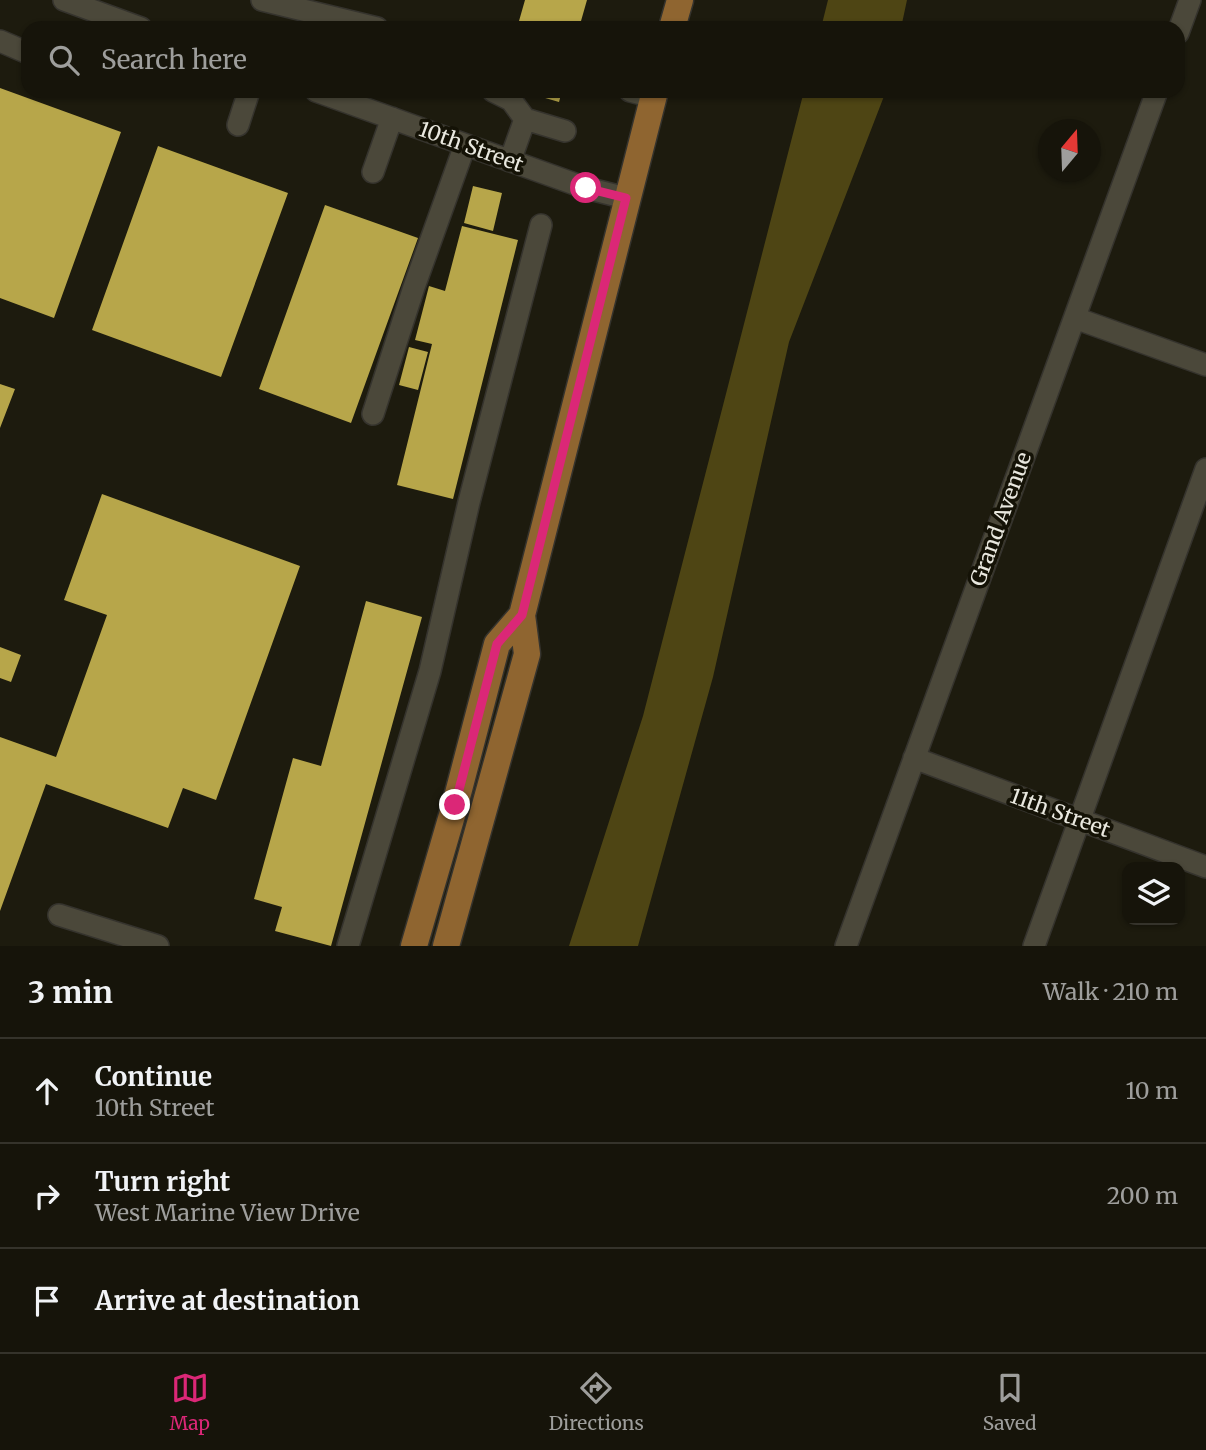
<!DOCTYPE html>
<meta charset="utf-8">
<style>
:root{--surface:#16140a;--page:#1f1d13;--text:#f1f3f6;--muted:#9e9e9c;--line:#35332b;--accent:#db2777}
body{margin:0;font-family:Merriweather,serif;background:var(--page);color:var(--text)}
.controls{position:absolute;right:21px;bottom:21px;display:grid;overflow:hidden;border-radius:14px;box-shadow:0 2px 5px #0004}
.controls button{width:63px;height:63px;display:grid;place-items:center;padding:0;border:0;border-bottom:2px solid var(--line);background:var(--surface);color:var(--text);font:35px sans-serif}
.compass{position:absolute;left:1038px;top:119px;width:63px;height:63px;border-radius:50%;background:var(--surface);box-shadow:0 2px 5px #0004;rotate:19deg}
.stop{position:absolute;width:21px;height:21px;margin:-16px;border:5px solid #db2777;border-radius:50%;background:#fff}
.stop.end{background:#db2777;border-color:#fff;box-shadow:0 2px 7px #0008}
.list{margin:0;padding:0;list-style:none}
h2{display:flex;justify-content:space-between;align-items:center;height:91px;margin:0;padding:0 28px;font-size:30px}
h2 small{font-size:23px;font-weight:400;color:var(--muted)}
.list li{display:grid;grid-template-columns:46px 1fr auto;gap:21px;align-items:center;box-sizing:border-box;height:105px;padding:0 28px;border-top:2px solid var(--line)}
.list b{display:block;font-size:26px;white-space:nowrap}
.list p{margin:0;font-size:23px;white-space:nowrap;color:var(--muted)}
.list em{font-size:23px;font-style:normal;color:var(--muted)}
.icon{flex:none;width:38px;height:38px;fill:none;stroke:currentColor;stroke-width:2;stroke-linecap:round;stroke-linejoin:round}
.map{position:relative;flex:none;width:1206px;height:946px;overflow:hidden}
.search{position:absolute;background:var(--surface);box-shadow:0 2px 5px #0004;left:21px;right:21px;top:21px;height:77px;display:flex;align-items:center;gap:18px;box-sizing:border-box;padding:0 24px;border-radius:21px;color:var(--muted);font-size:26px}
.sheet{height:406px;background:var(--surface)}
nav{display:flex;justify-content:space-around;align-items:center;box-sizing:border-box;height:98px;border-top:2px solid var(--line);background:var(--surface);font-size:19px;color:var(--muted)}
nav a{display:grid;justify-items:center;gap:4px}
nav .on{color:var(--accent)}
.map>svg:first-child{display:block}
.forest{fill:#4e4514}
.building{fill:#b7a64a}
.lines{fill:none;stroke-linecap:round;stroke-linejoin:round}
.minor-casing{stroke:#35332d;stroke-width:24}
.major-casing{stroke:#35332d;stroke-width:29}
.minor{stroke:#4b483a;stroke-width:21}
.major{stroke:#8f6530;stroke-width:26}
.route{stroke:#db2777;stroke-width:9}
.labels{text-anchor:middle;stroke-width:7;stroke-linejoin:round;paint-order:stroke}
.street-label{font-size:21px;fill:#e9e8df;stroke:#141206}
</style>
<div class="map">
<svg width="1206" height="946" viewBox="0 0 1206 946">
<rect width="100%" height="100%" fill="#1d1b0e"/>
<!-- forest -->
<path class="forest" d="M828 0H907L901 28H821Z
M804 91H886L789 342 713 677 638 946H569L643 716Z"/>
<!-- building -->
<path class="building" d="M525 0H587L579 28H517Z
M0 88 121 132 54 318 0 298Z
M521 91H562L559 102Z
M158 146 288 193 221 377 92 330Z
M473 186 502 193 493 231 464 223Z
M325 205 418 238 351 423 259 389Z
M462 226 518 240 453 499 397 485 432 344 415 340 429 286 445 291Z
M409 347 428 352 418 390 399 385Z
M0 384 15 389 0 428Z
M102 494 300 566 216 800 183 788 168 828 46 784 0 911V737L56 757 107 615 64 600Z
M366 601 422 617 331 946 275 931 282 907 254 899 293 758 321 766Z
M0 647 21 655 11 682 0 678Z"/>
<g class="lines">
<defs>
<path id="minor" d="M64 0 141 28
M262 0 377 28
M1178 33 1190 0
M0 41 28 53
M316 91 586 188 626 198
M493 91 511 100 525 119
M630 91 653 97
M238 125 249 91
M510 161 525 119 565 131
M373 172 392 118
M1075 318 1206 365
M373 414 414 287 465 145
M914 758 1206 867
M59 915 158 946
M348 946 430 671 469 502 541 225
M846 946 1157 91
M1034 946 1206 469"/>
<path id="major" d="M672 28 680 0
M414 946 455 805 497 644 522 615
M446 946 527 654 522 615 655 91"/>
</defs>
<!-- minor casing -->
<use href="#minor" class="minor-casing"/>
<!-- major casing -->
<use href="#major" class="major-casing"/>
<!-- minor -->
<use href="#minor" class="minor"/>
<!-- major -->
<use href="#major" class="major"/>
</g>
<g class="lines">
<!-- route -->
<path class="route" d="M455 805 497 644 522 615 626 198 586 188"/>
</g>
<g class="labels">
<!-- street labels -->
<g class="street-label">
<text transform="translate(471 147) rotate(20)" y="7">10th Street</text>
<text transform="translate(1001 519) rotate(-70)" y="7">Grand Avenue</text>
<text transform="translate(1060 813) rotate(20)" y="7">11th Street</text>
</g>
</g>
</svg>
<div class="controls">
<button><svg class="icon" aria-label="layers" viewBox="0 0 24 24"><path d="M12 4l9 5-9 5-9-5zM3 14l9 5 9-5"/></svg></button>
</div>
<svg class="compass" viewBox="-18 -18 36 36"><path d="M0-13l5 13h-10z" fill="#e53935"/><path d="M0 13l5-13h-10z" fill="#9e9e9c"/></svg>
<div class="stop" style="left:586px;top:188px"></div>
<div class="stop end" style="left:455px;top:805px"></div>
<div class="search"><svg class="icon" aria-label="search" viewBox="0 0 24 24"><circle cx="10" cy="10" r="6"/><path d="M15 15l6 6"/></svg>Search here</div>
</div>
<section class="sheet">
<h2>3 min<small>Walk · 210 m</small></h2>
<ul class="list">
<li><svg class="icon" aria-label="ahead" viewBox="0 0 24 24"><path d="M12 20V5M6 11l6-6 6 6"/></svg><div><b>Continue</b><p>10th Street</p></div><em>10 m</em></li>
<li><svg class="icon" aria-label="right" viewBox="0 0 24 24"><path d="M7 20v-9h11M14 6l5 5-5 5"/></svg><div><b>Turn right</b><p>West Marine View Drive</p></div><em>200 m</em></li>
<li><svg class="icon" aria-label="arrive" viewBox="0 0 24 24"><path d="M6 21V4h12l-3 4 3 4H6"/></svg><div><b>Arrive at destination</b></div></li>
</ul>
</section>
<nav>
<a class="on"><svg class="icon" aria-label="map" viewBox="0 0 24 24"><path d="M3 6l6-2 6 2 6-2v14l-6 2-6-2-6 2zM9 4v14M15 6v14"/></svg>Map</a>
<a><svg class="icon" aria-label="directions" viewBox="0 0 24 24"><path d="M12 3l9 9-9 9-9-9zM9 14v-3h6M13 9l2 2-2 2"/></svg>Directions</a>
<a><svg class="icon" aria-label="saved" viewBox="0 0 24 24"><path d="M7 4h10v16l-5-4-5 4z"/></svg>Saved</a>
</nav>
